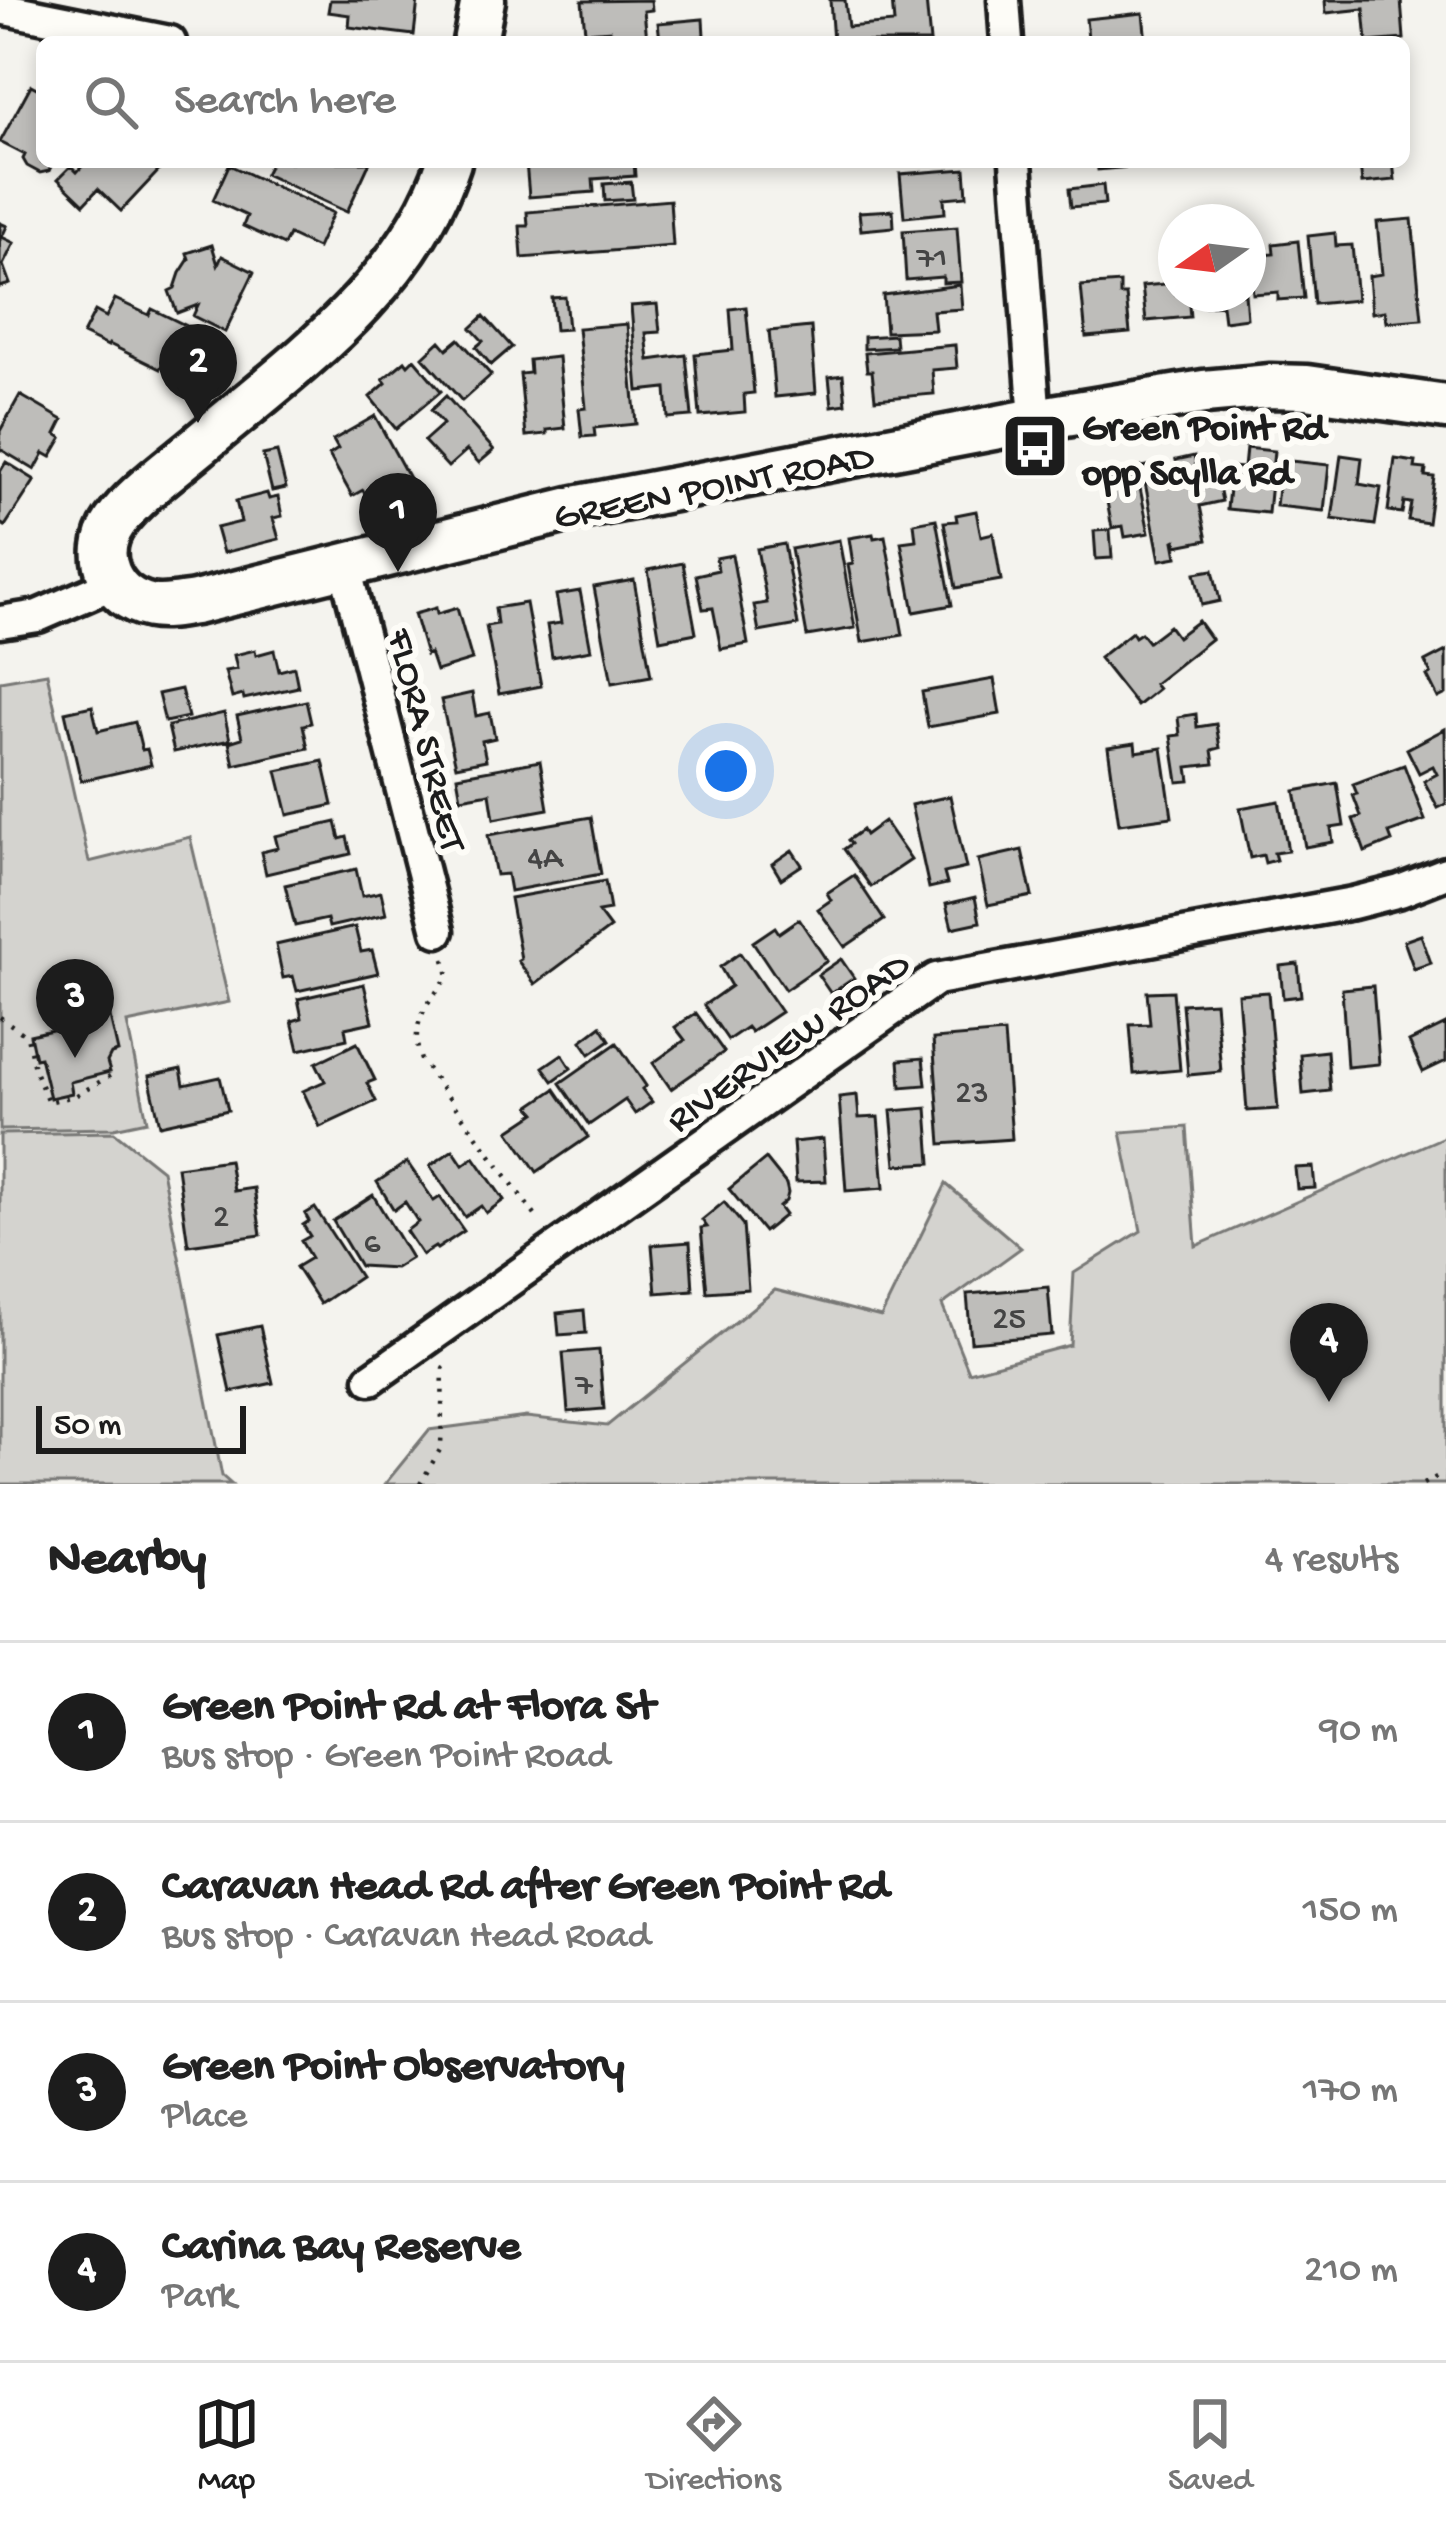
<!DOCTYPE html>
<meta charset="utf-8">
<style>
:root{--surface:#fff;--page:#f6f6f6;--text:#222;--muted:#767676;--line:#e0e0e0;--accent:#1c1c1c}
body{margin:0;font-family:"Gochi Hand",sans-serif;background:var(--page);color:var(--text)}
.compass{position:absolute;left:1158px;top:204px;width:108px;height:108px;border-radius:50%;background:var(--surface);box-shadow:0 6px 18px #0003;rotate:256deg}
.scale{position:absolute;left:36px;bottom:30px;width:210px;box-sizing:border-box;padding-left:12px;border:6px solid #1c1c1c;border-top:0;font-size:33px;line-height:42px;white-space:nowrap;color:#1c1c1c;-webkit-text-stroke:9px #fdfcf7;paint-order:stroke}
.you{position:absolute;left:726px;top:771px;width:42px;height:42px;margin:-30px;border:9px solid #fff;border-radius:50%;background:#1a73e8;box-shadow:0 0 0 18px #1a73e833}
.badge{display:grid;place-items:center;width:78px;height:78px;border-radius:50%;background:var(--accent);color:#fff;font-size:39px;font-weight:700}
.pin{position:absolute;translate:-50% -99px;filter:drop-shadow(0 3px 6px #0008)}
.pin::after{content:'';position:absolute;top:63px;width:42px;height:36px;background:inherit;clip-path:polygon(0 0,100% 0,50% 100%)}
.list{margin:0;padding:0;list-style:none}
h2{display:flex;justify-content:space-between;align-items:center;height:156px;margin:0;padding:0 48px;font-size:51px}
h2 small{font-size:39px;font-weight:400;color:var(--muted)}
.list li{display:grid;grid-template-columns:78px 1fr auto;gap:36px;align-items:center;box-sizing:border-box;height:180px;padding:0 48px;border-top:3px solid var(--line)}
.list b{display:block;font-size:45px;white-space:nowrap}
.list p{margin:0;font-size:39px;white-space:nowrap;color:var(--muted)}
.list em{font-size:39px;font-style:normal;color:var(--muted)}
.icon{flex:none;width:66px;height:66px;fill:none;stroke:currentColor;stroke-width:2;stroke-linecap:round;stroke-linejoin:round}
.map{position:relative;flex:none;width:1446px;height:1484px;overflow:hidden}
.search{position:absolute;background:var(--surface);box-shadow:0 6px 18px #0003;left:36px;right:36px;top:36px;height:132px;display:flex;align-items:center;gap:30px;box-sizing:border-box;padding:0 42px;border-radius:18px;color:var(--muted);font-size:45px}
.sheet{height:876px;background:var(--surface)}
nav{display:flex;justify-content:space-around;align-items:center;box-sizing:border-box;height:168px;border-top:3px solid var(--line);background:var(--surface);font-size:33px;color:var(--muted)}
nav a{display:grid;justify-items:center;gap:6px}
nav .on{color:var(--accent)}
.map>svg:first-child{display:block}
.green{fill:#d4d3cf;stroke:#787876;stroke-width:3}
.building{fill:#bebdba;stroke:#1c1c1c;stroke-width:3}
.lines{fill:none;stroke-linecap:round;stroke-linejoin:round}
.street-casing{stroke:#1c1c1c;stroke-width:39}
.secondary-casing{stroke:#1c1c1c;stroke-width:51}
.path{stroke:#1c1c1c;stroke-width:4.5;stroke-dasharray:3 9;stroke-linecap:butt}
.street{stroke:#fdfcf7;stroke-width:30}
.secondary{stroke:#fdfcf7;stroke-width:42}
.labels{text-anchor:middle;stroke-width:12;stroke-linejoin:round;paint-order:stroke}
.number-label{font-size:33px;fill:#444}
.poi-label{font-size:39px;font-weight:bold;fill:#1c1c1c;stroke:#fdfcf7;text-anchor:start}
.street-label{font-size:39px;fill:#1c1c1c;stroke:#fdfcf7}
</style>
<div class="map">
<svg width="1446" height="1484" viewBox="0 0 1446 1484">
<rect width="100%" height="100%" fill="#f4f3ee"/>
<filter id="ink" filterUnits="userSpaceOnUse"><feTurbulence type="fractalNoise" baseFrequency=".00833" numOctaves="2"/><feDisplacementMap in="SourceGraphic" scale="24" xChannelSelector="R" yChannelSelector="G"/><feConvolveMatrix kernelMatrix="1 2 1 2 8 2 1 2 1" color-interpolation-filters="sRGB"/></filter>
<g filter="url(#ink)">
<!-- green -->
<path class="green" d="M47 673 89 862 190 837 229 1002 127 1023 147 1121 114 1128 0 1130V681Z
M1187 1127 1196 1246 1446 1136V1484H385L429 1430 526 1417 607 1426 775 1290 881 1317 946 1184 1021 1248 942 1305 969 1372 1070 1345 1074 1273 1141 1231 1121 1132Z
M114 1132 162 1170 222 1476 231 1484H0V1134Z"/>
<!-- building -->
<path class="building" d="M330 0H418L414 35 349 27 350 15 328 12Z
M651 0 652 10 644 11 647 39 611 42 610 30 585 32 582 1Z
M830 0H845L848 27 894 23 892 0H926L930 42H833Z
M1325 0H1401L1404 39 1367 42 1364 9 1326 13Z
M1143 13 1146 42H1103V37L1088 38 1086 19Z
M703 19 704 36 660 40 658 23Z
M31 85 42 91V162H53L49 171 40 173 27 166 23 159 25 155 0 142Z
M86 162H167L121 211 98 189 84 204 58 179 71 166 77 172Z
M271 162H370L347 212 265 174Z
M526 162H634L635 176 593 179 594 192 529 197Z
M1097 162H1165V164L1098 170Z
M1393 162 1395 180 1362 183 1360 164Z
M229 165 333 213 317 248 289 235 284 245 243 226 247 216 213 200Z
M965 169 967 196 944 198 945 213 904 217 900 174Z
M631 182 633 199 605 201 604 184Z
M1103 185 1105 204 1071 207 1069 189Z
M670 200 673 246 522 258 520 226H528L527 212Z
M893 210 894 227 861 230 859 212Z
M1412 219 1422 319 1387 322 1385 311 1372 313 1369 276 1382 274 1377 222Z
M0 223 7 226 2 237 14 243 3 265 10 284 0 287Z
M957 227 961 282 943 283V277L906 280 903 231Z
M1335 233 1336 246 1352 245 1357 300 1314 304 1308 236Z
M1298 241 1304 298 1278 300V292L1253 294 1249 256 1274 254 1273 244Z
M212 245 218 265 222 256 254 272 225 332 193 316 198 305 177 313 169 291 175 288 180 273 189 259 187 253Z
M1120 283V295H1126L1130 333 1086 337 1081 286Z
M1176 283V294H1188L1190 317 1146 321 1142 286Z
M960 285 962 309 933 311 935 330 886 332 883 295Z
M1203 294H1245L1247 318 1224 321 1222 305 1204 306Z
M565 297 568 329 555 330 552 298Z
M115 299 149 315 152 309 199 332 188 354 172 346 160 369 109 344 108 346 83 334 95 311 106 317Z
M657 304 660 332 646 333 649 360 686 355 692 416 668 418 666 388 638 391 631 306Z
M746 307 754 393 744 394 745 412 700 416 695 354 733 350 730 309Z
M484 316 512 347 491 365 476 347 483 341 471 328Z
M627 324 636 424 594 428 595 436 582 437 579 409 586 408 578 328Z
M811 327 816 393 775 397 769 331Z
M895 335 896 347 864 349V337Z
M459 339 491 375 462 401 423 357 440 341 447 349Z
M955 345 957 368 932 370 934 394 875 399 872 371H867L865 353Z
M558 357 565 428 547 430V434L526 436 520 374 530 373 529 360Z
M414 359 441 391 396 429 370 397 386 383 383 379 405 361 408 365Z
M843 375 846 404 832 406 829 377Z
M20 395 63 420 56 434 62 438 51 457 44 453 35 470 0 449V431Z
M446 396 494 450 479 463 467 450 448 467 424 441 443 424 431 410Z
M375 416 410 480 393 491 389 485 367 498 363 490 352 496 329 455 338 449 333 440Z
M1246 448 1274 451 1268 513 1227 509 1231 467 1244 468Z
M277 452 286 488 272 491 263 455Z
M1341 455 1362 458 1359 484 1381 488 1375 525 1332 519Z
M1194 456 1198 475 1216 472 1222 501 1200 506 1207 540 1177 546 1176 540 1174 541 1177 557 1160 560 1142 467 1158 464 1160 470 1178 467 1176 460Z
M1395 459 1416 462 1415 468 1426 469 1425 476 1434 477 1428 523 1408 520 1411 503 1404 502 1402 513 1388 511Z
M1281 460 1329 465 1324 511 1276 506Z
M6 462 35 480 5 526 0 523V472Z
M1136 468 1149 533 1125 537 1123 526 1112 528 1102 475Z
M267 493 269 499 278 497 282 516 273 518 279 539 223 553 216 528 241 522 236 501Z
M976 511 981 536 993 533 1001 580 956 588 944 522 957 521 956 515Z
M936 519 952 605 914 612 901 542 916 540 914 523Z
M1110 530 1112 558 1096 559 1094 531Z
M873 534 874 538 885 536 903 635 862 642 848 565 853 564 849 538Z
M839 540 855 628 807 636 791 549Z
M784 544 798 625 759 632 754 605 767 603 757 549Z
M732 555 748 644 721 649 713 608 703 609 696 575 718 570 716 558Z
M683 563 696 633 660 640 648 570Z
M1213 570 1220 601 1202 605 1195 573Z
M634 580 651 676 612 683 594 587Z
M580 591 591 650 552 657 547 625 561 623 556 595Z
M526 603 541 686 499 694 486 626 497 624 495 608Z
M436 608 437 614 457 608 472 660 436 671 430 653 426 655 414 614Z
M1198 621 1211 639 1154 684 1158 689 1137 706 1099 658 1132 632 1135 637 1141 633 1148 642 1169 626 1177 637Z
M255 650 256 655 274 650 279 671 294 667 298 687 244 699 243 695 232 698 225 671 237 669 234 655Z
M1446 651V694L1438 698 1427 676 1431 674 1425 662Z
M994 679 1000 714 928 727 922 692Z
M181 689 188 717 165 722 158 694Z
M472 693 476 716 490 713 495 738 482 741 486 760 456 766 441 700Z
M306 701 311 723 303 725 308 748 234 765 229 742 242 738 237 716Z
M92 706 98 731 135 722 142 750 147 749 151 765 81 781 65 712Z
M224 713 230 740 174 752 168 726Z
M1196 714 1197 727 1216 724 1220 748 1212 750 1214 764 1188 767 1190 781 1178 782 1171 736 1180 735 1178 717Z
M1445 729 1446 804 1438 808 1424 781 1437 774 1433 766 1419 773 1407 749Z
M1135 743 1136 752 1162 748 1172 817 1119 824 1108 747Z
M323 761 333 805 288 815 277 771Z
M540 761 548 809 494 819 490 793 461 798 457 776Z
M1404 765 1425 820 1389 833 1392 841 1365 852 1353 819 1361 816 1353 795 1357 794 1353 784Z
M1337 783 1344 826 1331 828 1333 842 1305 847 1295 791Z
M950 796 966 868 944 873 947 884 929 888 911 805Z
M1279 801 1288 851 1274 853 1276 860 1265 863 1263 855 1250 858 1240 808Z
M591 817 601 874 510 891 507 874 496 875 488 835Z
M884 821 911 860 871 887 844 849 851 844 848 840 862 830 865 835Z
M336 822 340 839 347 837 351 854 266 874 261 852 278 848 275 836Z
M792 850 802 865 781 879 772 864Z
M1022 850 1032 896 988 905 978 860Z
M356 869 362 896 381 892 386 914 329 927 327 919 295 926 285 885Z
M854 875 884 920 845 947 818 909 831 900 827 893Z
M605 881 610 910 598 912 610 928 535 984 518 961 521 959 510 898Z
M975 897 980 922 952 928 946 904Z
M799 919 827 961 785 990 753 942 775 927 779 933Z
M355 927 361 952 372 950 378 973 297 991 293 976 283 978 276 945Z
M1421 935 1431 963 1414 969 1404 941Z
M740 953 781 1012 751 1032 747 1027 728 1040 704 1005 731 986 720 967Z
M841 959 854 978 831 994 818 975Z
M1298 964 1301 996 1283 998 1280 966Z
M364 984 373 1022 345 1028 347 1039 299 1050 292 1021 302 1018 298 999Z
M1373 986 1379 1064 1347 1067 1342 989Z
M1173 991 1180 1070 1134 1074 1130 1025 1150 1024 1147 992Z
M1268 992 1278 1109 1247 1111 1238 994Z
M1215 1002 1221 1072 1188 1075 1182 1004Z
M696 1013 724 1052 671 1089 653 1063 685 1040 675 1027Z
M110 1017 118 1052 111 1054 107 1062 110 1072 70 1082 72 1093 50 1098 40 1057 35 1058 30 1035Z
M1446 1024V1061L1423 1072 1409 1042Z
M601 1026 610 1040 590 1054 581 1041Z
M1004 1033 1012 1139 941 1144 933 1039Z
M357 1043 375 1080 367 1083 376 1101 320 1127 303 1091 325 1081 316 1063Z
M617 1043 646 1086 642 1089 652 1102 635 1114 625 1100 589 1125 560 1083Z
M1327 1051 1330 1091 1303 1094 1300 1054Z
M562 1054 571 1068 553 1081 543 1067Z
M923 1058 926 1085 901 1087 899 1060Z
M181 1069 184 1085 220 1077 228 1110 160 1125 149 1076Z
M555 1089 588 1137 537 1172 509 1131 536 1113 530 1106Z
M857 1095 859 1118 878 1117 884 1188 846 1191 839 1097Z
M927 1108 931 1163 896 1165 891 1111Z
M823 1139 826 1181 796 1182 793 1142Z
M453 1150 463 1165 474 1157 504 1200 486 1213 481 1206 465 1217 430 1166Z
M766 1159 786 1184 788 1193 786 1201 779 1207 785 1215 764 1232 729 1189Z
M229 1160 234 1191 254 1188 261 1235 188 1245 177 1167Z
M407 1162 434 1201 440 1197 464 1231 437 1249 435 1247 422 1255 406 1231 418 1222 405 1202 394 1210 377 1182Z
M1313 1167 1315 1188 1297 1189 1295 1168Z
M373 1195 411 1258 395 1268 360 1266 333 1221Z
M724 1202 743 1225 748 1289 707 1292 701 1228 707 1227 702 1220Z
M315 1208 360 1277 320 1304 296 1267 311 1258 301 1241 310 1236 303 1225 309 1221 305 1214Z
M690 1242 693 1290 656 1293 652 1245Z
M1048 1287 1052 1335 971 1342 967 1294Z
M584 1310 586 1333 559 1335 557 1313Z
M260 1326 273 1383 231 1392 218 1335Z
M599 1350 604 1409 568 1412 563 1353Z"/>
<g class="lines">
<defs>
<path id="street" d="M1004 0 1007 42
M0 8 170 42
M1016 162 1035 420
M345 567 438 931
M0 622 38 616 114 583
M371 1379 936 979 1353 903 1400 891 1446 873"/>
<path id="secondary" d="M475 42 483 0
M449 162C408 287 293 366 197 447 173 467 132 497 115 522 91 556 111 598 150 606 165 609 180 605 195 603L575 508 1035 420 1204 392 1271 386 1307 387 1446 407"/>
</defs>
<!-- street casing -->
<use href="#street" class="street-casing"/>
<!-- secondary casing -->
<use href="#secondary" class="secondary-casing"/>
<!-- path -->
<path class="path" d="M444 959 448 976C428 1004 408 1023 421 1060L540 1222
M0 1017 27 1036 34 1069 48 1102 75 1096 110 1076
M420 1484 441 1448 443 1369 447 1362
M1423 1484 1446 1472"/>
<!-- street -->
<use href="#street" class="street"/>
<!-- secondary -->
<use href="#secondary" class="secondary"/>
</g>
</g>
<!-- icons -->
<defs>
<symbol id="bus-square" viewBox="-11 -11 22 22"><rect x="-9" y="-9" width="18" height="18" rx="4" fill="#1c1c1c" stroke="#fdfcf7"/><path d="M-5-6H5V4H4V6H2V4H-2V6H-4V4H-5ZM-3.5-4V0h7V-4ZM-3.5 1.2v1.5H-2V1.2ZM2 1.2v1.5H3.5V1.2Z" fill="#fff"/></symbol>
</defs>
<g fill-rule="evenodd">
<use href="#bus-square" x="997" y="408" width="76" height="76"/>
</g>
<g class="labels">
<!-- number labels -->
<g class="number-label">
<text x="932" y="266">71</text>
<text x="545" y="866">4A</text>
<text x="972" y="1101">23</text>
<text x="221" y="1225">2</text>
<text x="372" y="1251">6</text>
<text x="1009" y="1327">25</text>
<text x="584" y="1393">7</text>
</g>
<!-- poi labels -->
<g class="poi-label">
<text x="1082" y="438">Green Point Rd<tspan x="1082" dy="45">opp Scylla Rd</tspan></text>
</g>
<!-- street labels -->
<g class="street-label">
<text transform="translate(713 483) rotate(-11)" y="14">GREEN POINT ROAD</text>
<text transform="translate(430 739) rotate(76)" y="14">FLORA STREET</text>
<text transform="translate(786 1039) rotate(-35)" y="14">RIVERVIEW ROAD</text>
</g>
</g>
</svg>
<svg class="compass" viewBox="-18 -18 36 36"><path d="M0-13l5 13h-10z" fill="#e53935"/><path d="M0 13l5-13h-10z" fill="#767676"/></svg>
<div class="scale">50 m</div>
<div class="you"></div>
<div class="pin badge" style="left:398px;top:572px">1</div>
<div class="pin badge" style="left:198px;top:423px">2</div>
<div class="pin badge" style="left:75px;top:1058px">3</div>
<div class="pin badge" style="left:1329px;top:1402px">4</div>
<div class="search"><svg class="icon" aria-label="search" viewBox="0 0 24 24"><circle cx="10" cy="10" r="6"/><path d="M15 15l6 6"/></svg>Search here</div>
</div>
<section class="sheet">
<h2>Nearby<small>4 results</small></h2>
<ul class="list">
<li><span class="badge">1</span><div><b>Green Point Rd at Flora St</b><p>Bus stop · Green Point Road</p></div><em>90 m</em></li>
<li><span class="badge">2</span><div><b>Caravan Head Rd after Green Point Rd</b><p>Bus stop · Caravan Head Road</p></div><em>150 m</em></li>
<li><span class="badge">3</span><div><b>Green Point Observatory</b><p>Place</p></div><em>170 m</em></li>
<li><span class="badge">4</span><div><b>Carina Bay Reserve</b><p>Park</p></div><em>210 m</em></li>
</ul>
</section>
<nav>
<a class="on"><svg class="icon" aria-label="map" viewBox="0 0 24 24"><path d="M3 6l6-2 6 2 6-2v14l-6 2-6-2-6 2zM9 4v14M15 6v14"/></svg>Map</a>
<a><svg class="icon" aria-label="directions" viewBox="0 0 24 24"><path d="M12 3l9 9-9 9-9-9zM9 14v-3h6M13 9l2 2-2 2"/></svg>Directions</a>
<a><svg class="icon" aria-label="saved" viewBox="0 0 24 24"><path d="M7 4h10v16l-5-4-5 4z"/></svg>Saved</a>
</nav>
